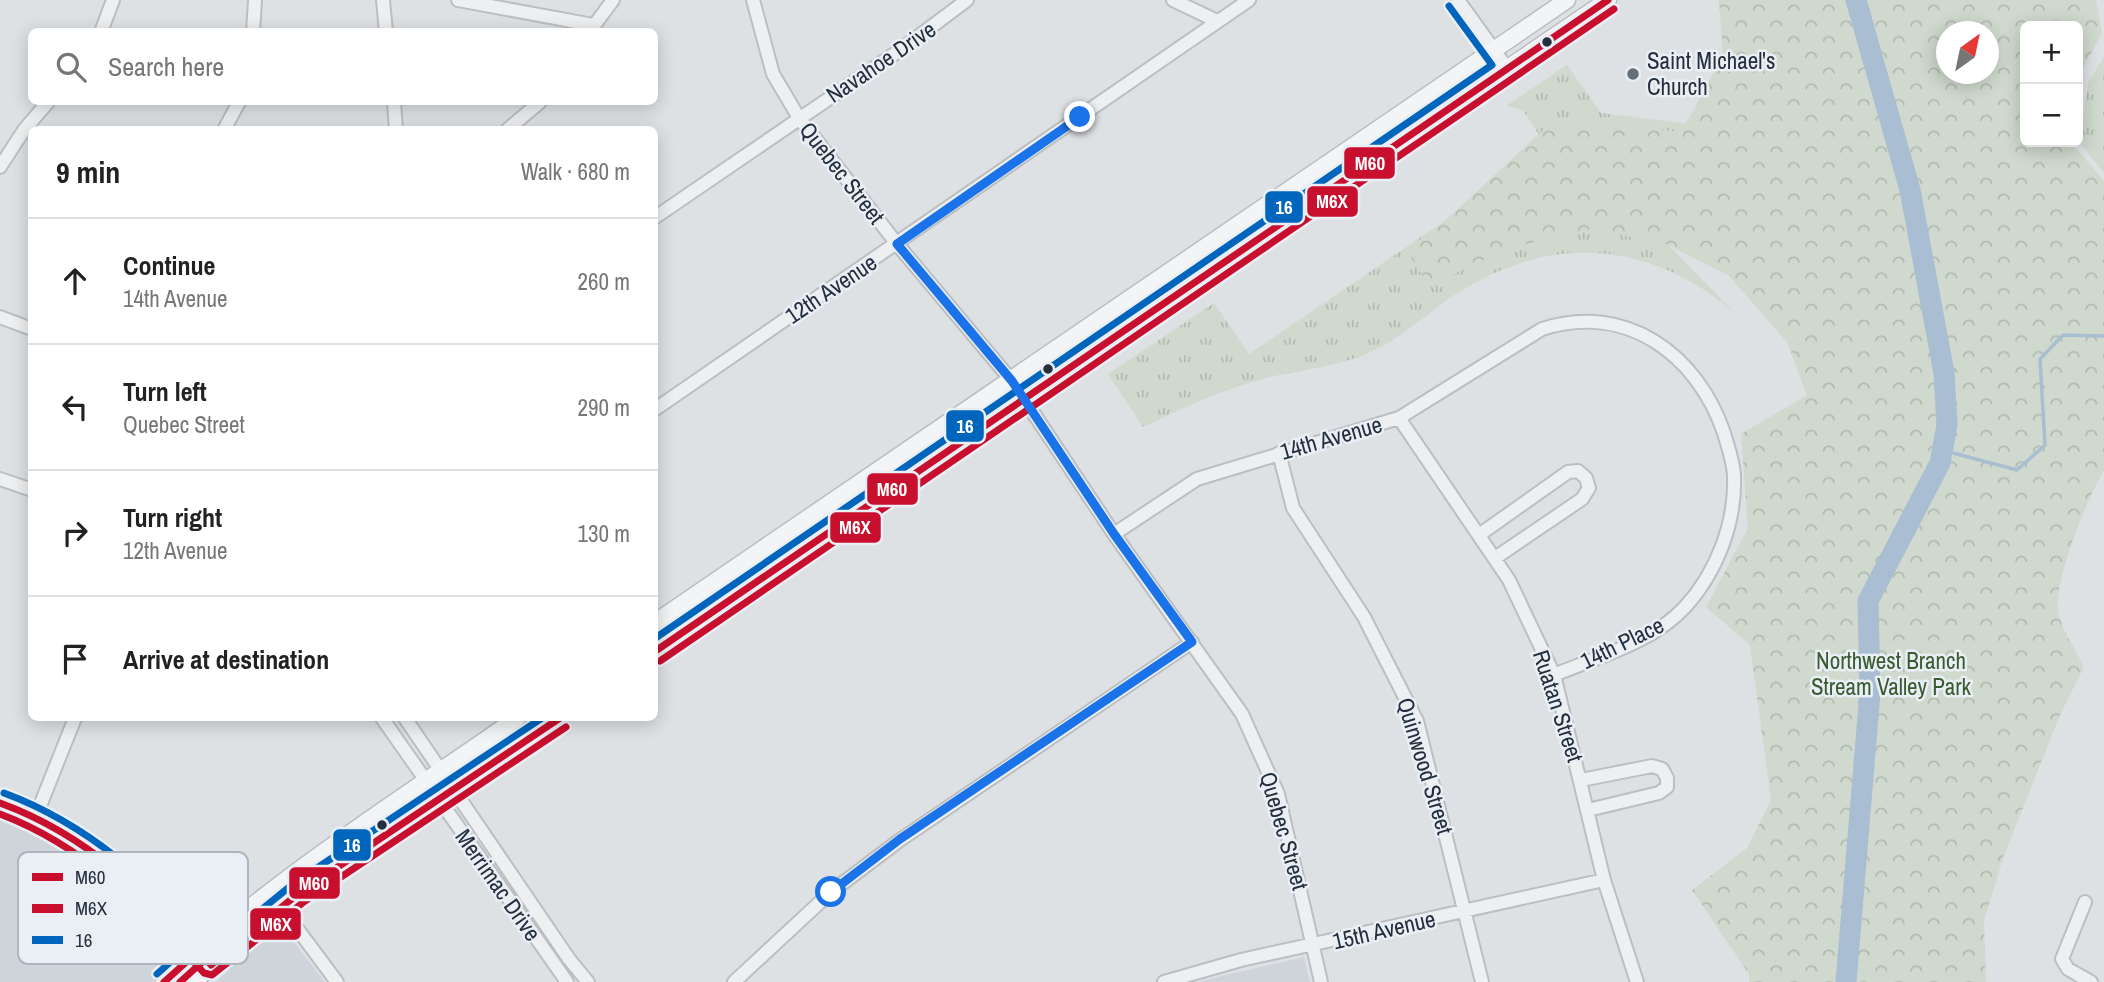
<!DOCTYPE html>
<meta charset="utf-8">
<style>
:root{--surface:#fff;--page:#f6f6f6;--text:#222;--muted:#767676;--line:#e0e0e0}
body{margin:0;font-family:"Archivo Narrow",sans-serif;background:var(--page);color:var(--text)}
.controls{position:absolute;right:21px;top:21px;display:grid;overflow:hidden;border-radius:10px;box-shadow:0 4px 18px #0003}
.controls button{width:63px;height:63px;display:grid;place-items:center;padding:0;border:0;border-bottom:2px solid var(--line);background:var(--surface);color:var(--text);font:35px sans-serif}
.compass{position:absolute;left:1936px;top:21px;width:63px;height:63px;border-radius:50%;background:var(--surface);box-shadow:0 4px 18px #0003;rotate:33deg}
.stop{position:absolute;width:21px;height:21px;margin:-16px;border:5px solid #1a73e8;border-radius:50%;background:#fff}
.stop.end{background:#1a73e8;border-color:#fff;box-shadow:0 2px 7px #0008}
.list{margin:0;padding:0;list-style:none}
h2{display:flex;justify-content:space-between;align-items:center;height:91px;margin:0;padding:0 28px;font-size:30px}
h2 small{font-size:23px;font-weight:400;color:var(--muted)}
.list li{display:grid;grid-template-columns:46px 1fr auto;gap:21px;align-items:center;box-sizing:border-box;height:126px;padding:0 28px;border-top:2px solid var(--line)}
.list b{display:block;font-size:26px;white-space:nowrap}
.list p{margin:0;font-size:23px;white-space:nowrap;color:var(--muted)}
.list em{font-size:23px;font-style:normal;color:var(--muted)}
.icon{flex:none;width:38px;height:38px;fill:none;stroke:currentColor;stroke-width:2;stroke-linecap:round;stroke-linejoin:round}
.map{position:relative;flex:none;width:2104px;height:982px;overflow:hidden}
.search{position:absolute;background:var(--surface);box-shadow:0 4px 18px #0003;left:28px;top:28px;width:630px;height:77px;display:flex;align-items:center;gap:18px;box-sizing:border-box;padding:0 24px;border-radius:10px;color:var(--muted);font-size:26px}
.panel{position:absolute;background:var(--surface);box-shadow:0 4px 18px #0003;left:28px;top:126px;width:630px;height:595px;border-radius:10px}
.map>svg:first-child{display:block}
.built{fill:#cfd4db}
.grass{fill:url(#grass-tufts)}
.forest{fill:url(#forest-crowns);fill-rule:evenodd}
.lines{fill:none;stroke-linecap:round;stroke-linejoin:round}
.stream{stroke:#a9bed2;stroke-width:3.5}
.river{stroke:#a9bed2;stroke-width:21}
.minor-casing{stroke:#bcbfc2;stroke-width:16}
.major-casing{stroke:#babec2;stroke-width:19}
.minor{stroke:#edeff1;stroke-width:12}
.major{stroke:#f2f4f5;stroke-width:16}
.bus-1-casing{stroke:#eaeff5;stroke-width:12}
.bus-2-casing{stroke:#eaeff5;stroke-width:12}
.bus-3-casing{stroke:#eaeff5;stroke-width:12}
.bus-1{stroke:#c8102e;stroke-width:7}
.bus-2{stroke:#c8102e;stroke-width:7}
.bus-3{stroke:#0065bd;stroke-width:7}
.route{stroke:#1a73e8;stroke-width:9}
.bus-dot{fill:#242e3e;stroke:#eaeff5;stroke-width:2.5}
.poi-dot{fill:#656d78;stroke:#eaeff5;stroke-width:2.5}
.labels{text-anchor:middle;stroke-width:5;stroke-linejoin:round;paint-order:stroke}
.poi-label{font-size:23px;fill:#242e3e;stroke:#eaeff5;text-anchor:start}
.street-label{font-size:23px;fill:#242e3e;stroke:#eaeff5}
.park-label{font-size:23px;fill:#395b30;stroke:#eaeff5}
.key{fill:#eaeff5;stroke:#afb5be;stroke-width:2}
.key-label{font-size:19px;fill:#242e3e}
.line-badge{stroke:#eaeff5;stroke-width:2.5}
.badge-label{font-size:19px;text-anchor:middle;font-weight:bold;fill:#fff}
</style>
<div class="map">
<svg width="2104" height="982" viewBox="0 0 2104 982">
<defs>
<pattern id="grass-tufts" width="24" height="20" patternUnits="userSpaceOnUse" patternTransform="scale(1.75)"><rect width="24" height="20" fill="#cfd9cd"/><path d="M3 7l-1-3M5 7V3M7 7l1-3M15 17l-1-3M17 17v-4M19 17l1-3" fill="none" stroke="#b2bbb1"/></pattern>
<pattern id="forest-crowns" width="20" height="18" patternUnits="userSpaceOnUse" patternTransform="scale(1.75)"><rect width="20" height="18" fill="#cfd9cd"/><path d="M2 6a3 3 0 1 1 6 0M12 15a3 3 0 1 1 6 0" fill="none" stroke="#b2bbb1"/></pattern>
</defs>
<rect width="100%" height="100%" fill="#dee1e4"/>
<!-- built -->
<path class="built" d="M0 815 57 839 120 883 180 947 178 954 152 982H0Z
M279 923 325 982H216L250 949Z
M1304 957 1310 982H1199L1217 977Z"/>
<!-- grass -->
<path class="grass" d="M2104 57V173L2080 143 2088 83Z
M1567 65 1601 113 1706 126 1632 208 1736 314C1655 244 1560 232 1466 288 1436 305 1410 332 1379 348 1344 367 1304 369 1266 378 1223 389 1183 408 1143 427L1108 374 1214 303 1249 354 1549 150 1523 110 1506 106Z"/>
<!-- forest -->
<path class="forest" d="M1719 0H2096L2102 33 2078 77V26H2025V142H2071L2104 181V471C2087 497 2054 581 2058 611 2061 629 2076 650 2084 667L2060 715 2003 858 1984 921 1986 982H1749V974L1692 890 1747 848 1771 800 1750 645 1706 607 1748 528 1741 434 1807 395 1787 342 1728 275 1666 244 1592 229 1508 248 1429 286 1409 254 1554 120 1681 132 1723 56ZM1946 32H1988V74H1946Z"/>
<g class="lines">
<!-- stream -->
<path class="stream" d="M1942 450 2017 470 2045 445 2040 359 2063 335 2104 336"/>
<!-- river -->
<path class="river" d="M1846 982 1870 692 1868 601 1940 463 1947 425 1944 373 1910 190 1856 0"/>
<defs>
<path id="minor" d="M383 0 386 32
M458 0 593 25
M753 0 773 74 799 118 897 244 1012 381 1114 534 1242 714 1278 794 1321 982
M1173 0 1217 21
M1458 0 1507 68
M590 31 613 0
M101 32 113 0
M253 32 255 0
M394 102 396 130
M224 130 239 102
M507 130 540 102
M0 167 24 130 48 102
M654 218 903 48 967 0
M0 317 32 329
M654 410 1249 0
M1399 418 1509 580 1554 675 1604 880 1637 982
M1279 453 1293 508 1364 617 1417 721 1482 982
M0 479 32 490
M1114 534 1197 479 1399 418 1542 329C1626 302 1697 354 1724 433 1728 447 1733 460 1734 475 1736 522 1717 572 1685 607 1652 643 1597 657 1554 675
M1479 535 1568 472 1578 471 1586 478 1589 488 1582 499 1495 558
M382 718 567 982
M405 718 569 959 588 982
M1581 780 1652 766 1662 769 1667 778V787L1659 793 1588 810
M0 803C88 829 153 899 211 965
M36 816 75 718
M2085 902 2062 959 2068 969 2091 982
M293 923 337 982
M734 982 831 892 900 840 1192 642
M1164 982 1241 960 1604 880"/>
<path id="major" d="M654 623 1567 0
M654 652 1023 397 1608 0
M164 982C271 880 397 802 517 718
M193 982 299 893 560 718"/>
</defs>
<!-- minor casing -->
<use href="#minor" class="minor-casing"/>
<!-- major casing -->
<use href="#major" class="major-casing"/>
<!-- minor -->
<use href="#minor" class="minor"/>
<!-- major -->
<use href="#major" class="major"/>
<defs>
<path id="bus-1" d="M654 652 1608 0
M0 803C88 835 150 896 211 965L299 893 560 718
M164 982 223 929"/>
<path id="bus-2" d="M660 661 1614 9
M0 814C85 846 144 907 204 973L212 975 305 901 566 727
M180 982 230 937"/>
<path id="bus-3" d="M654 639 1492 65 1449 6
M4 793C90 825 152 883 212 950L293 884 542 718
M157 974 216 921"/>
</defs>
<!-- bus-1 casing -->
<use href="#bus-1" class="bus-1-casing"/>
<!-- bus-2 casing -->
<use href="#bus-2" class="bus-2-casing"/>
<!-- bus-3 casing -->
<use href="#bus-3" class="bus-3-casing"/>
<!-- bus-1 -->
<use href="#bus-1" class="bus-1"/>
<!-- bus-2 -->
<use href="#bus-2" class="bus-2"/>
<!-- bus-3 -->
<use href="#bus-3" class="bus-3"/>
</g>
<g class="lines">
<!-- route -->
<path class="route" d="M831 892 900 839 1192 642 1114 534 1012 381 897 244 1080 117"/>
</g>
<!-- markers -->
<g class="bus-dot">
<circle cx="1547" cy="42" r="6"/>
<circle cx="1048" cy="369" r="6"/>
<circle cx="382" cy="825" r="6"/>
</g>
<circle class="poi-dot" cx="1633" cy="74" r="7"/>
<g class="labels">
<!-- poi labels -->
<g class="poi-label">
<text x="1647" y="69">Saint Michael's<tspan x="1647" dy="26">Church</tspan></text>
</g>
<!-- street labels -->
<g class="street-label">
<text transform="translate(881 62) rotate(-34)" y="8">Navahoe Drive</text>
<text transform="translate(842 173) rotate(52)" y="8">Quebec Street</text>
<text transform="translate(831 289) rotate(-34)" y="8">12th Avenue</text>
<text transform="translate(1331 438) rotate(-16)" y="8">14th Avenue</text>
<text transform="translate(1622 643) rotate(-26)" y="8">14th Place</text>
<text transform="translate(1558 706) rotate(72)" y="8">Ruatan Street</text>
<text transform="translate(1425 766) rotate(73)" y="8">Quinwood Street</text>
<text transform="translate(1284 831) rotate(74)" y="8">Quebec Street</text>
<text transform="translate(498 885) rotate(55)" y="8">Merrimac Drive</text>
<text transform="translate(1384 930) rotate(-13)" y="8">15th Avenue</text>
</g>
<!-- park labels -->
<g class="park-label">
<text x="1891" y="669">Northwest Branch<tspan x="1891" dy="26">Stream Valley Park</tspan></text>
</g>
</g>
<!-- legend -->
<rect x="18" y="852" width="230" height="112" rx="10" class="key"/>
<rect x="32" y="873" width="31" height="8" fill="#c8102e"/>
<rect x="32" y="904" width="31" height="9" fill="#c8102e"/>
<rect x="32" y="936" width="31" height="8" fill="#0065bd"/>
<g class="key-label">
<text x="75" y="884">M60</text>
<text x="75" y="915">M6X</text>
<text x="75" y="947">16</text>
</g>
<g class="line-badge">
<rect x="1343" y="146" width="53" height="34" rx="7" fill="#c8102e"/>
<rect x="1306" y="185" width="53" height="33" rx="7" fill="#c8102e"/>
<rect x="1264" y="190" width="40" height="34" rx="7" fill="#0065bd"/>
<rect x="945" y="409" width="40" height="34" rx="7" fill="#0065bd"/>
<rect x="866" y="472" width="53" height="34" rx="7" fill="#c8102e"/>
<rect x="829" y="511" width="53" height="33" rx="7" fill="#c8102e"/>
<rect x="332" y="828" width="40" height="34" rx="7" fill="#0065bd"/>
<rect x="288" y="866" width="53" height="34" rx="7" fill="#c8102e"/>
<rect x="249" y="907" width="53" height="34" rx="7" fill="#c8102e"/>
</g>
<g class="badge-label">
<text x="1370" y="170">M60</text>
<text x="1332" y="208">M6X</text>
<text x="1284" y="214">16</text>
<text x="965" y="433">16</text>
<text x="892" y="496">M60</text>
<text x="855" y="534">M6X</text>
<text x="352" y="852">16</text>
<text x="314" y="890">M60</text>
<text x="276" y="931">M6X</text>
</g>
</svg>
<div class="controls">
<button>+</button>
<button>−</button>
</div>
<svg class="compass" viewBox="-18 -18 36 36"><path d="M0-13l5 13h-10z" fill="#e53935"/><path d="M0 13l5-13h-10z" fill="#767676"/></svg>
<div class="stop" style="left:831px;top:892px"></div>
<div class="stop end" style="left:1080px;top:117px"></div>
<div class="search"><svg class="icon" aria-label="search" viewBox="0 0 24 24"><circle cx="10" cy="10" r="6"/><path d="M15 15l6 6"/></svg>Search here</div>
<section class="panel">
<h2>9 min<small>Walk · 680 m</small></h2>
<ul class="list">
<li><svg class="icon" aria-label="ahead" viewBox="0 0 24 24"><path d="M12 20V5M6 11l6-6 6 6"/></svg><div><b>Continue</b><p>14th Avenue</p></div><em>260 m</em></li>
<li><svg class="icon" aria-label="left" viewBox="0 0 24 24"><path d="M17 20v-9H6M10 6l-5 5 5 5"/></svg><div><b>Turn left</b><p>Quebec Street</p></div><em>290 m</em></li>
<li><svg class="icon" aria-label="right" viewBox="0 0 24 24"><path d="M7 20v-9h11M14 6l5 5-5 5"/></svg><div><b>Turn right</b><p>12th Avenue</p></div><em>130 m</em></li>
<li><svg class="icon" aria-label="arrive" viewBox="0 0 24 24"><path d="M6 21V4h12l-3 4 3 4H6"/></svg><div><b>Arrive at destination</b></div></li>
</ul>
</section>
</div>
